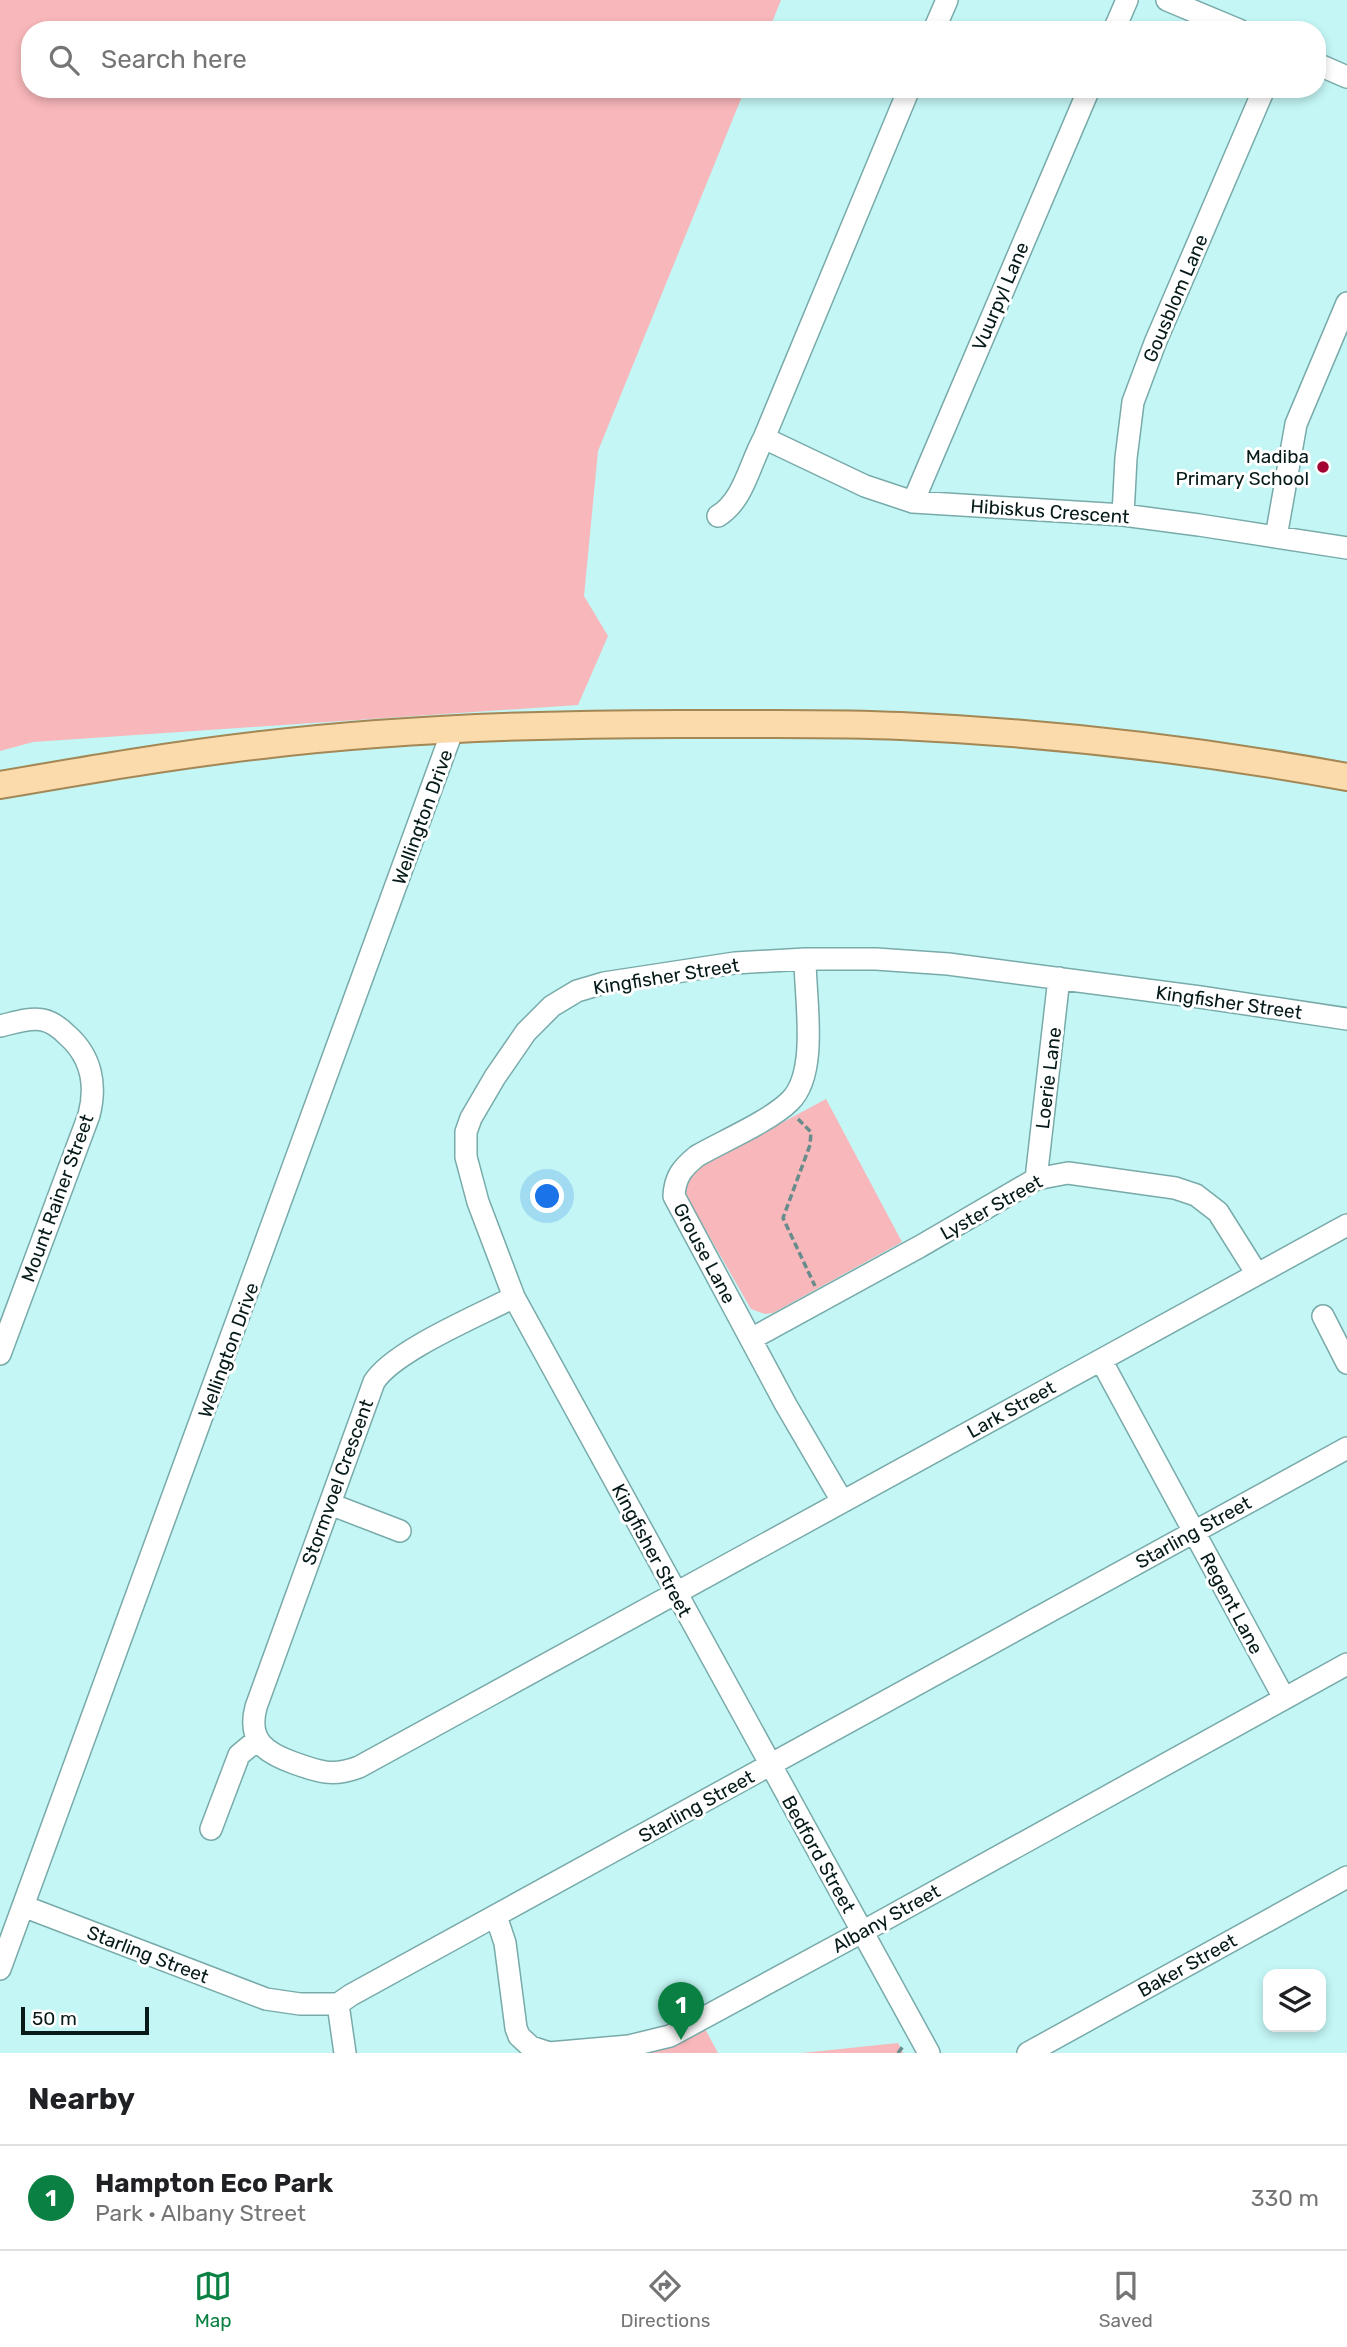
<!DOCTYPE html>
<meta charset="utf-8">
<style>
:root{--surface:#fff;--page:#f2f2f2;--text:#202124;--muted:#757577;--line:#e0e0e0;--accent:#0b8043}
body{margin:0;font-family:Rubik,sans-serif;background:var(--page);color:var(--text)}
.controls{position:absolute;right:21px;bottom:21px;display:grid;overflow:hidden;border-radius:14px;box-shadow:0 4px 10px #0003}
.controls button{width:63px;height:63px;display:grid;place-items:center;padding:0;border:0;border-bottom:2px solid var(--line);background:var(--surface);color:var(--text);font:35px sans-serif}
.scale{position:absolute;left:21px;bottom:18px;width:128px;box-sizing:border-box;padding-left:7px;border:4px solid #061a1a;border-top:0;font-size:19px;line-height:24px;white-space:nowrap;color:#061a1a;-webkit-text-stroke:5px #fff;paint-order:stroke}
.you{position:absolute;left:548px;top:1197px;width:24px;height:24px;margin:-18px;border:5px solid #fff;border-radius:50%;background:#1a73e8;box-shadow:0 0 0 10px #1a73e833}
.badge{display:grid;place-items:center;width:46px;height:46px;border-radius:50%;background:var(--accent);color:#fff;font-size:23px;font-weight:700}
.pin{position:absolute;translate:-50% -58px;filter:drop-shadow(0 2px 4px #0008)}
.pin::after{content:'';position:absolute;top:37px;width:24px;height:21px;background:inherit;clip-path:polygon(0 0,100% 0,50% 100%)}
.list{margin:0;padding:0;list-style:none}
h2{display:flex;justify-content:space-between;align-items:center;height:91px;margin:0;padding:0 28px;font-size:30px}
h2 small{font-size:23px;font-weight:400;color:var(--muted)}
.list li{display:grid;grid-template-columns:46px 1fr auto;gap:21px;align-items:center;box-sizing:border-box;height:105px;padding:0 28px;border-top:2px solid var(--line)}
.list b{display:block;font-size:26px;white-space:nowrap}
.list p{margin:0;font-size:23px;white-space:nowrap;color:var(--muted)}
.list em{font-size:23px;font-style:normal;color:var(--muted)}
.icon{flex:none;width:38px;height:38px;fill:none;stroke:currentColor;stroke-width:2;stroke-linecap:round;stroke-linejoin:round}
.map{position:relative;flex:none;width:1347px;height:2053px;overflow:hidden}
.search{position:absolute;background:var(--surface);box-shadow:0 4px 10px #0003;left:21px;right:21px;top:21px;height:77px;display:flex;align-items:center;gap:18px;box-sizing:border-box;padding:0 24px;border-radius:28px;color:var(--muted);font-size:26px}
.sheet{height:196px;background:var(--surface)}
nav{display:flex;justify-content:space-around;align-items:center;box-sizing:border-box;height:98px;border-top:2px solid var(--line);background:var(--surface);font-size:19px;color:var(--muted)}
nav a{display:grid;justify-items:center;gap:4px}
nav .on{color:var(--accent)}
.map>svg:first-child{display:block}
.green{fill:#f8b7ba}
.lines{fill:none;stroke-linecap:round;stroke-linejoin:round}
.minor-casing{stroke:#79aaaa;stroke-width:24}
.major-casing{stroke:#a38754;stroke-width:30}
.path{stroke:#688c8b;stroke-width:3.5;stroke-dasharray:7 3.5;stroke-linecap:butt}
.minor{stroke:#fff;stroke-width:21}
.major{stroke:#fbdaac;stroke-width:26}
.poi-dot{fill:#a20333;stroke:#fff;stroke-width:2.5}
.labels{text-anchor:middle;stroke-width:6;stroke-linejoin:round;paint-order:stroke}
.street-label{font-size:19px;fill:#061a1a;stroke:#fff}
.poi-label{font-size:19px;fill:#061a1a;stroke:#fff;text-anchor:end}
</style>
<div class="map">
<svg width="1347" height="2053" viewBox="0 0 1347 2053">
<rect width="100%" height="100%" fill="#c3f6f5"/>
<!-- green -->
<path class="green" d="M0 0H781L769 30H30V89H745L598 451 584 596 608 636 578 705 33 742 0 751Z
M826 1099 902 1242 773 1313 765 1314 751 1309 685 1194V1182L689 1173Z
M704 2027 718 2053H597Z
M898 2043 903 2053H802Z"/>
<g class="lines">
<defs>
<path id="minor" d="M1167 0 1239 30
M934 30 947 0
M1114 30 1127 0
M1317 64 1347 77
M909 89 764 438 865 486 913 502 1123 515 1199 525 1347 548
M913 502 1089 89
M1123 515 1126 458 1133 402 1155 343 1264 89
M718 516C744 500 749 465 764 438
M1276 537 1296 424 1347 303
M805 959C805 998 819 1073 790 1101 770 1121 723 1141 697 1156 682 1168 675 1177 674 1196L786 1405 842 1501
M0 1026C14 1023 29 1017 43 1020 53 1022 60 1028 67 1035 91 1056 97 1084 89 1115L0 1354
M1036 1179 1059 978
M514 1297C480 1315 393 1351 374 1382L256 1707C247 1741 266 1753 294 1763 319 1772 333 1777 359 1767L1347 1225
M1323 1316 1347 1363
M751 1339 919 1247 1036 1179 1068 1173 1175 1188 1196 1195 1218 1212 1257 1274
M1101 1360 1284 1698
M330 1504 400 1531
M211 1829 239 1755 257 1740
M23 1906 266 1999 300 2004H338L351 1995 1347 1448
M496 1916 505 1943 516 2028 519 2036 531 2047 549 2053 629 2046 670 2036 862 1932 1347 1664
M0 1969 453 729
M338 2004 345 2053
M929 2053 514 1297 478 1202 466 1157V1132L471 1118 495 1077 526 1032 552 1006 577 991 604 983 735 963 805 959H876L948 964 1200 997 1347 1019
M1028 2053 1347 1877"/>
<path id="major" d="M0 785C87 770 174 755 262 745 413 727 565 723 717 724 778 724 840 723 901 726 1050 733 1200 750 1347 777"/>
</defs>
<!-- minor casing -->
<use href="#minor" class="minor-casing"/>
<!-- major casing -->
<use href="#major" class="major-casing"/>
<!-- path -->
<path class="path" d="M798 1119 811 1132 810 1145 783 1218 815 1286
M898 2053 904 2045"/>
<!-- minor -->
<use href="#minor" class="minor"/>
<!-- major -->
<use href="#major" class="major"/>
</g>
<!-- markers -->
<circle class="poi-dot" cx="1323" cy="467" r="7"/>
<g class="labels">
<!-- street labels -->
<g class="street-label">
<text transform="translate(1000 296) rotate(-67)" y="7">Vuurpyl Lane</text>
<text transform="translate(1175 298) rotate(-67)" y="7">Gousblom Lane</text>
<text transform="translate(1050 511) rotate(4)" y="7">Hibiskus Crescent</text>
<text transform="translate(422 817) rotate(-70)" y="7">Wellington Drive</text>
<text transform="translate(666 976) rotate(-9)" y="7">Kingfisher Street</text>
<text transform="translate(1229 1002) rotate(8)" y="7">Kingfisher Street</text>
<text transform="translate(1048 1078) rotate(-83)" y="7">Loerie Lane</text>
<text transform="translate(57 1198) rotate(-70)" y="7">Mount Rainer Street</text>
<text transform="translate(991 1207) rotate(-29)" y="7">Lyster Street</text>
<text transform="translate(705 1253) rotate(62)" y="7">Grouse Lane</text>
<text transform="translate(228 1350) rotate(-70)" y="7">Wellington Drive</text>
<text transform="translate(1011 1409) rotate(-29)" y="7">Lark Street</text>
<text transform="translate(337 1482) rotate(-70)" y="7">Stormvoel Crescent</text>
<text transform="translate(1193 1532) rotate(-29)" y="7">Starling Street</text>
<text transform="translate(652 1550) rotate(62)" y="7">Kingfisher Street</text>
<text transform="translate(1232 1603) rotate(62)" y="7">Regent Lane</text>
<text transform="translate(696 1806) rotate(-29)" y="7">Starling Street</text>
<text transform="translate(819 1854) rotate(61)" y="7">Bedford Street</text>
<text transform="translate(886 1918) rotate(-29)" y="7">Albany Street</text>
<text transform="translate(148 1954) rotate(21)" y="7">Starling Street</text>
<text transform="translate(1187 1965) rotate(-29)" y="7">Baker Street</text>
</g>
<!-- poi labels -->
<g class="poi-label">
<text x="1309" y="463">Madiba<tspan x="1309" dy="22">Primary School</tspan></text>
</g>
</g>
</svg>
<div class="controls">
<button><svg class="icon" aria-label="layers" viewBox="0 0 24 24"><path d="M12 4l9 5-9 5-9-5zM3 14l9 5 9-5"/></svg></button>
</div>
<div class="scale">50 m</div>
<div class="you"></div>
<div class="pin badge" style="left:681px;top:2040px">1</div>
<div class="search"><svg class="icon" aria-label="search" viewBox="0 0 24 24"><circle cx="10" cy="10" r="6"/><path d="M15 15l6 6"/></svg>Search here</div>
</div>
<section class="sheet">
<h2>Nearby<small></small></h2>
<ul class="list">
<li><span class="badge">1</span><div><b>Hampton Eco Park</b><p>Park · Albany Street</p></div><em>330 m</em></li>
</ul>
</section>
<nav>
<a class="on"><svg class="icon" aria-label="map" viewBox="0 0 24 24"><path d="M3 6l6-2 6 2 6-2v14l-6 2-6-2-6 2zM9 4v14M15 6v14"/></svg>Map</a>
<a><svg class="icon" aria-label="directions" viewBox="0 0 24 24"><path d="M12 3l9 9-9 9-9-9zM9 14v-3h6M13 9l2 2-2 2"/></svg>Directions</a>
<a><svg class="icon" aria-label="saved" viewBox="0 0 24 24"><path d="M7 4h10v16l-5-4-5 4z"/></svg>Saved</a>
</nav>
